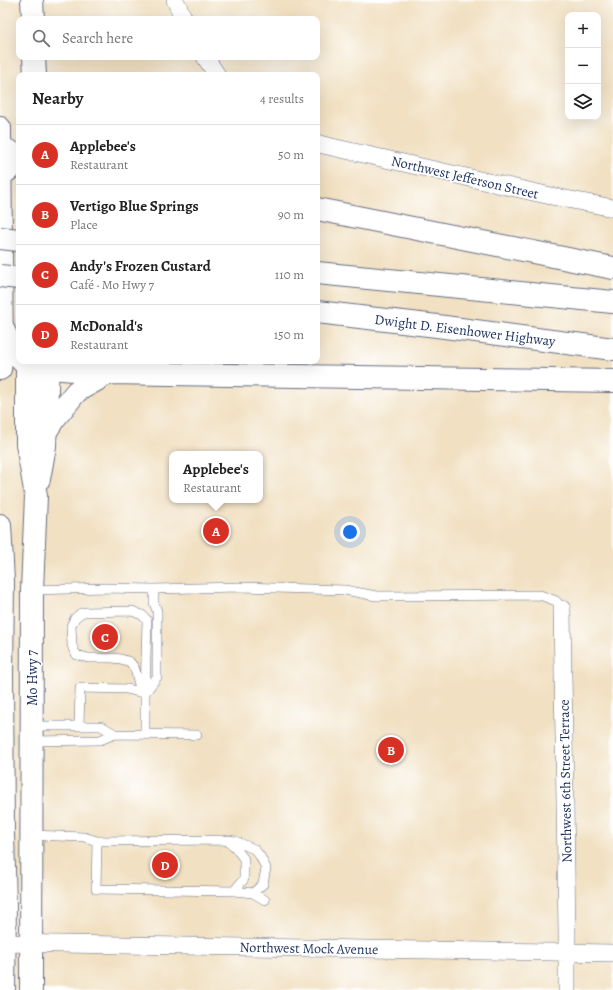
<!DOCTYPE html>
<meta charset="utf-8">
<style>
:root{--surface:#fff;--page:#f6f6f6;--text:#222;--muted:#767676;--line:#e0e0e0;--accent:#d93025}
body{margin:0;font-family:Alegreya,serif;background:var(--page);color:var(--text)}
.controls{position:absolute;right:12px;top:12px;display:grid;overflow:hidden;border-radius:8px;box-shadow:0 4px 16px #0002}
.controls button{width:36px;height:36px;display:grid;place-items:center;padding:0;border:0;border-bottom:1px solid var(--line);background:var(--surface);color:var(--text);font:20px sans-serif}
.you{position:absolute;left:350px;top:532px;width:14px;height:14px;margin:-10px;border:3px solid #fff;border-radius:50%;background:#1a73e8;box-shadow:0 0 0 6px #1a73e833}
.badge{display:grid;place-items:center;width:26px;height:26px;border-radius:50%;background:var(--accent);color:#fff;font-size:13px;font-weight:700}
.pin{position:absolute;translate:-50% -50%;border:2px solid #fff;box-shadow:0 1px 4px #0006}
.popup{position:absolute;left:169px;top:451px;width:94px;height:52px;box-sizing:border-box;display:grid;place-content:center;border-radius:8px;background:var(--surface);filter:drop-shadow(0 1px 3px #0005);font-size:13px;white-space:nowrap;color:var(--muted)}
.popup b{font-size:15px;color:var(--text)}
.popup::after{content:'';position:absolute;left:50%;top:100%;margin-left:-8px;border:8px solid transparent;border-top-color:var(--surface)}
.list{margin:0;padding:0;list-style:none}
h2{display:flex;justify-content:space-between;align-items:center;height:52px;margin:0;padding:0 16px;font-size:17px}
h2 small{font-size:13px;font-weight:400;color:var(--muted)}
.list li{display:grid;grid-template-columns:26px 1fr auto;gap:12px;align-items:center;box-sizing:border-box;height:60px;padding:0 16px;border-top:1px solid var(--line)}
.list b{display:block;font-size:15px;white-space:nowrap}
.list p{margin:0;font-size:13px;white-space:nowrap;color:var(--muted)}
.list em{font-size:13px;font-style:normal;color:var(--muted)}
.icon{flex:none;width:22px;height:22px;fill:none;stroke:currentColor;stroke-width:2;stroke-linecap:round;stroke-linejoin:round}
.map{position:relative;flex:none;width:613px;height:990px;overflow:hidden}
.search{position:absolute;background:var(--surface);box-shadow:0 4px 16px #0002;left:16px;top:16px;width:304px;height:44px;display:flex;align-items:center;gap:10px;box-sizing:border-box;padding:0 14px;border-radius:8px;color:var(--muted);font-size:15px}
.panel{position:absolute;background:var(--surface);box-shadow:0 4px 16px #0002;left:16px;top:72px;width:304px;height:292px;border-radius:8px}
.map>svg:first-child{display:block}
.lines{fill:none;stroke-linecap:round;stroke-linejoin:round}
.lane-casing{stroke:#666d81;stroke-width:10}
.street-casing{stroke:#666d81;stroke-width:18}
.primary-casing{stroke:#666d81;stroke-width:24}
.highway-casing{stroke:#666d81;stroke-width:24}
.lane{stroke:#fff;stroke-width:9}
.street{stroke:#fff;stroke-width:17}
.primary{stroke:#fff;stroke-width:22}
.highway{stroke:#fff;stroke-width:22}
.highway-bridge-casing{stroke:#666d81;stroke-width:24;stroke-linecap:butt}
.highway-bridge{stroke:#fff;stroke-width:22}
.labels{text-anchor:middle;stroke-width:3.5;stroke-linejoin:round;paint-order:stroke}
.street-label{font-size:14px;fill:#1b2f5e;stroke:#fff}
</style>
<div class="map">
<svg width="613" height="990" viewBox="0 0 613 990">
<rect width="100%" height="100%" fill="#fff"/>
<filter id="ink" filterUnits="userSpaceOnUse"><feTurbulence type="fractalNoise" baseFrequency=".025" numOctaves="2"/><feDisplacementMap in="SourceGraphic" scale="8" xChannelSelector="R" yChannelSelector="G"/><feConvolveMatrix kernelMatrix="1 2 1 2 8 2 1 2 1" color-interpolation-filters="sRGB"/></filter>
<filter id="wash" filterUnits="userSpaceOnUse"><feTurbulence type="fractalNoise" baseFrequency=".012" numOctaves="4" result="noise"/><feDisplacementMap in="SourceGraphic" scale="16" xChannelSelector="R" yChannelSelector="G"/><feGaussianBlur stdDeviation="0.9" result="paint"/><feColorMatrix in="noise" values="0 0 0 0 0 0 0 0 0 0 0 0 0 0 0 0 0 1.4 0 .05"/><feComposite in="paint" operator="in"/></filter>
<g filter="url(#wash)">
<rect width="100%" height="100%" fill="#f1e0c1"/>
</g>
<g filter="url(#ink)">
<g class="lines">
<defs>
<path id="lane" d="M32 590 105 588 154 589 239 587 345 590 376 596 540 595 556 601 562 609
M145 693 157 677V611L154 603V589
M32 726H101L115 734
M79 726 80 688 127 689 145 693
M145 735V693L147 620 142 615 132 611 85 612 81 613 75 618 71 626 72 645 74 651 77 655 88 658H112L121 659 130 662 135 669 139 685 145 693
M32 741 100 740 115 734 197 735
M31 835 84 837 97 841
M226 840 235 847 244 859V879L234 891 96 889 97 841Z
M228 840 235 841 254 849 260 856 266 868 263 884 253 893 234 891
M253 893 265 900"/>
<path id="street" d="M175 0 184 19
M205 57 217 75
M317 143 323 145 551 196 613 208
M562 609 567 933V990
M0 943 613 953"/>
<path id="primary" d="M32 0 33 19
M34 57 35 75
M0 128 2 357 0 369
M27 361V444L36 496 32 590 31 990
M39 479 45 446 48 361
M0 525 3 581 2 674 3 834 5 905 4 990"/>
<path id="highway" d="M0 147 15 154 19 160
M0 176 19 162
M317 209 613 268
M317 273 613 302
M317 312 437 326 613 349
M1 324 14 353 19 358
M22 361 27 366 109 373 613 381
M45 433 54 419 77 391 109 373"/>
</defs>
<!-- lane casing -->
<use href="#lane" class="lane-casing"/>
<!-- street casing -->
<use href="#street" class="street-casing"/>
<!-- primary casing -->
<use href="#primary" class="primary-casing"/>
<!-- highway casing -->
<use href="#highway" class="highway-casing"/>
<!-- lane -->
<use href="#lane" class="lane"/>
<!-- street -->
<use href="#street" class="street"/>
<!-- primary -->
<use href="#primary" class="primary"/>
<!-- highway -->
<use href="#highway" class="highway"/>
<defs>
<path id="highway-bridge" d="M0 238 19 240
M0 276 19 278"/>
</defs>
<!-- highway-bridge casing -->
<use href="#highway-bridge" class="highway-bridge-casing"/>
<!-- highway-bridge -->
<use href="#highway-bridge" class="highway-bridge"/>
</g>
</g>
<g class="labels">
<!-- street labels -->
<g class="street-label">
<text transform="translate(465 177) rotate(13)" y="5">Northwest Jefferson Street</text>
<text transform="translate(465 330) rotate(7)" y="5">Dwight D. Eisenhower Highway</text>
<text transform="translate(32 678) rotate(-90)" y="5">Mo Hwy 7</text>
<text transform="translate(565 781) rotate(-91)" y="5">Northwest 6th Street Terrace</text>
<text transform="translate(309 948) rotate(1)" y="5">Northwest Mock Avenue</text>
</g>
</g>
</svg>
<div class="controls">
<button>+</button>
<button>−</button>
<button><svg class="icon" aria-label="layers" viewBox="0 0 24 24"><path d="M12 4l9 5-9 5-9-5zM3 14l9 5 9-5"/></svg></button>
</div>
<div class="you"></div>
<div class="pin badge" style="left:216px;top:531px">A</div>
<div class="popup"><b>Applebee's</b>Restaurant</div>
<div class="pin badge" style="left:391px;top:750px">B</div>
<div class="pin badge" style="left:105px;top:637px">C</div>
<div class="pin badge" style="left:165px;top:865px">D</div>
<div class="search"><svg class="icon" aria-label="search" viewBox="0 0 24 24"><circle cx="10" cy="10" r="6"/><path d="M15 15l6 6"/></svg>Search here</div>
<section class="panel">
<h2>Nearby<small>4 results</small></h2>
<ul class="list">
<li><span class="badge">A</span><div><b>Applebee's</b><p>Restaurant</p></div><em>50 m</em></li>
<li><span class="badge">B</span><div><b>Vertigo Blue Springs</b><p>Place</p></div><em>90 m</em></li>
<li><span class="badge">C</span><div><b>Andy's Frozen Custard</b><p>Café · Mo Hwy 7</p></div><em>110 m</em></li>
<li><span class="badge">D</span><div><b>McDonald's</b><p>Restaurant</p></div><em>150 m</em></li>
</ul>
</section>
</div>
